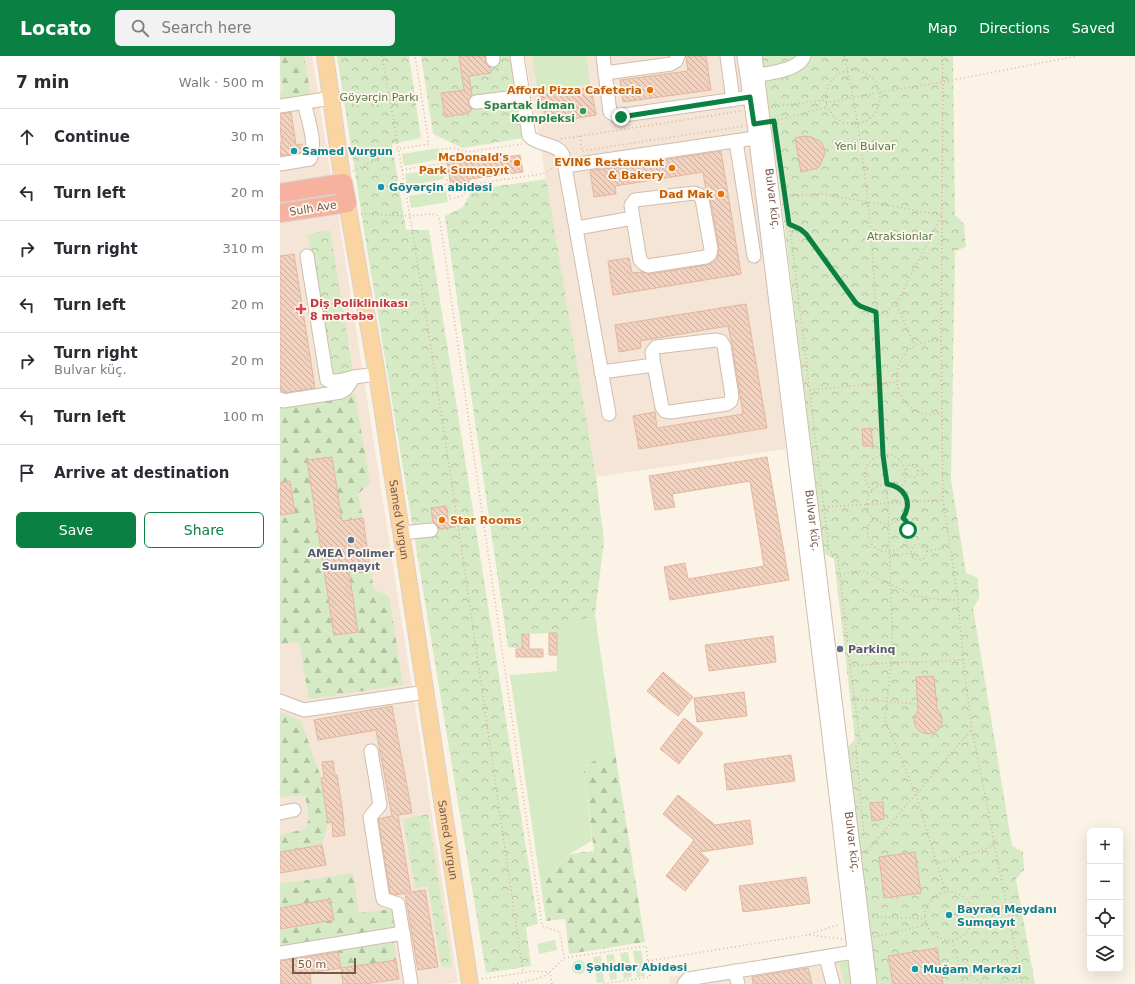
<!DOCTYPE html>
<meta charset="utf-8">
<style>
:root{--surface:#fff;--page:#f2f2f3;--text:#2b2b33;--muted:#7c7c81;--line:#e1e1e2;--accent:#0b8043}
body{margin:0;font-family:"DejaVu Sans",sans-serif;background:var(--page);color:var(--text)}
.controls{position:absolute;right:12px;bottom:12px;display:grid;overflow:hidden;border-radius:6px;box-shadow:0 4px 16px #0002}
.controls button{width:36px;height:36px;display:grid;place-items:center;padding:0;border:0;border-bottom:1px solid var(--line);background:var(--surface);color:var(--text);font:20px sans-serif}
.scale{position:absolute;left:12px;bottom:10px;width:64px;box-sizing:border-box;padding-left:4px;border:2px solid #76594b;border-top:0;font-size:11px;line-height:14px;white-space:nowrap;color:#76594b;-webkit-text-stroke:3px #fff7ee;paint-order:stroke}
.stop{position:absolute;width:12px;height:12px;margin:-9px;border:3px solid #0b8043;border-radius:50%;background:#fff}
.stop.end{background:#0b8043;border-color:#fff;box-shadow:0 1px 4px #0008}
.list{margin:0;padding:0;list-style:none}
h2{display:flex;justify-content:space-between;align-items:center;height:52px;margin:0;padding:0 16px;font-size:17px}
h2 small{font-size:13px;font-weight:400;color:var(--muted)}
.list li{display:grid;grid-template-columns:26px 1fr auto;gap:12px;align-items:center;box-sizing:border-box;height:56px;padding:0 16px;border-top:1px solid var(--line)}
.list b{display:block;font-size:15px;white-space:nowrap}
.list p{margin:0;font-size:13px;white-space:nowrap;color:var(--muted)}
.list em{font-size:13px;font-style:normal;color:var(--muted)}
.actions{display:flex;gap:8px;padding:12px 16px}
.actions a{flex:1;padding:9px 0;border:1px solid var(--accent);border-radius:6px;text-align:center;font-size:14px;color:var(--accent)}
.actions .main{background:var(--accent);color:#fff}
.icon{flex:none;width:22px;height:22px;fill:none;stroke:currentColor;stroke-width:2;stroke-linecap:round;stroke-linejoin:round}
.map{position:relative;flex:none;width:855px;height:928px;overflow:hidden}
header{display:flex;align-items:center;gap:24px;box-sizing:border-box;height:56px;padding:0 20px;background:var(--accent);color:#fff}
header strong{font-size:19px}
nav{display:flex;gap:22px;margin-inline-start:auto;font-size:14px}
.search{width:280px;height:36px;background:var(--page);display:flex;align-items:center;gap:10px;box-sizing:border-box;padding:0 14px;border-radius:6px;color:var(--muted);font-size:15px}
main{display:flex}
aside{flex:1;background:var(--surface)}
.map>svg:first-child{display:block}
.residential{fill:#f4e5d6}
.grass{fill:#d6eac5}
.forest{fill:url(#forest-firs)}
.park{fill:url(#park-crowns)}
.building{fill:url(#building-back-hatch);stroke:#e4b69f}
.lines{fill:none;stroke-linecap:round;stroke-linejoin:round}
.minor-casing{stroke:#d0bdaf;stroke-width:15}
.major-casing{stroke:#d9d1cd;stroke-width:18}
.highway-casing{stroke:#d9d1cd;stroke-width:20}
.path{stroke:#d7b4a2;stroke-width:1.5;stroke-dasharray:1 3;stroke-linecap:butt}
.minor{stroke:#fff;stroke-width:13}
.major{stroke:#fad4a1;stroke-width:16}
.highway{stroke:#f6b19f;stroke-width:18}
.route{stroke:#0b8043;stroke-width:5}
.food-dot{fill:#e8710a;stroke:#fff7ee;stroke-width:1.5}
.leisure-dot{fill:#2e9e5b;stroke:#fff7ee;stroke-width:1.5}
.culture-dot{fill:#0f9aa8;stroke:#fff7ee;stroke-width:1.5}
.health-dot{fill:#e0444e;stroke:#fff7ee;stroke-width:1.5}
.service-dot{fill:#5c6f8a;stroke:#fff7ee;stroke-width:1.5}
.labels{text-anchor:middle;stroke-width:3.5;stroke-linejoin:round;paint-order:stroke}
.food-label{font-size:11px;font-weight:bold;fill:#c56008;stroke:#fff7ee;text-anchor:end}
.park-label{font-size:11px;fill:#567c43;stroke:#fff7ee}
.leisure-label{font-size:11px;font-weight:bold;fill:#27864d;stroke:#fff7ee;text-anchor:end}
.culture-label{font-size:11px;font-weight:bold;fill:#0d838f;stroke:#fff7ee;text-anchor:start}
.street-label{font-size:11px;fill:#76594b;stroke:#fff7ee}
.health-label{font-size:11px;font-weight:bold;fill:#be3a42;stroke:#fff7ee;text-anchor:start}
.service-label{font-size:11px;font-weight:bold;fill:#4e5e75;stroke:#fff7ee}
</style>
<header>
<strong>Locato</strong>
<div class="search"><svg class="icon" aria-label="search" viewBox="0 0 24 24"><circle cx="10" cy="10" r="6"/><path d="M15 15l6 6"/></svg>Search here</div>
<nav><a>Map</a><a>Directions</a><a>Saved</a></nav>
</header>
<main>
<aside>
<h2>7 min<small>Walk · 500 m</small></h2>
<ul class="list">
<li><svg class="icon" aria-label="ahead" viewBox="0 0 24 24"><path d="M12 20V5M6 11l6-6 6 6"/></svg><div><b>Continue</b></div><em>30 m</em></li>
<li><svg class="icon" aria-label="left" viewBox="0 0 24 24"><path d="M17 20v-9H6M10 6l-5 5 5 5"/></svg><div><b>Turn left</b></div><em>20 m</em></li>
<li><svg class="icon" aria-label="right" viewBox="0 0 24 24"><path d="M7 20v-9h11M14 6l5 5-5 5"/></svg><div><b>Turn right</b></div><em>310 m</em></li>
<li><svg class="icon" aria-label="left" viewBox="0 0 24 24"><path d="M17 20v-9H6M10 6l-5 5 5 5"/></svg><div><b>Turn left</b></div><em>20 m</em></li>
<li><svg class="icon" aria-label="right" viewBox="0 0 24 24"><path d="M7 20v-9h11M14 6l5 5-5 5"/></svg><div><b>Turn right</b><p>Bulvar küç.</p></div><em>20 m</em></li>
<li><svg class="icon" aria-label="left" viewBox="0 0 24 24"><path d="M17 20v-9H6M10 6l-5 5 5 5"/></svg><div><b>Turn left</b></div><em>100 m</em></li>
<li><svg class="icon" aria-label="arrive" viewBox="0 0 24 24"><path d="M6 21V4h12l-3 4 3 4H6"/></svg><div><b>Arrive at destination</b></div></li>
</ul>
<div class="actions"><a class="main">Save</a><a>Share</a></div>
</aside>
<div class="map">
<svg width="855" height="928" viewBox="0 0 855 928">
<defs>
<pattern id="forest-firs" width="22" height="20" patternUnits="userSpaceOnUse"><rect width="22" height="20" fill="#d6eac5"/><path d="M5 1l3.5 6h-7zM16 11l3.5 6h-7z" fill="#b2c1a2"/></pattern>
<pattern id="park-crowns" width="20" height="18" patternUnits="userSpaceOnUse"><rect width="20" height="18" fill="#d6eac5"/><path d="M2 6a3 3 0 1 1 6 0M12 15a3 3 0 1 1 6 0" fill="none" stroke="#b2c1a2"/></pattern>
<pattern id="building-back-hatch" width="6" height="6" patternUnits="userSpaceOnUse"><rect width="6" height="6" fill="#f2d1bf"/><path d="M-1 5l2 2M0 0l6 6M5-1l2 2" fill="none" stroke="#c9ad9d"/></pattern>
</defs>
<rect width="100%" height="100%" fill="#fcf3e7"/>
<!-- residential -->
<path class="residential" d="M0 0H32L51 120 0 129Z
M245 0H457L467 69 506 393 316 421Z
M58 157 178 926 166 928H0V166Z
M570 894 574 928H390L389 921Z"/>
<!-- grass -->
<path class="grass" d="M252 0H306L310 28 258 36Z
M159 92 161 103 124 110 122 98Z
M162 112 164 123 127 130 125 118Z
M166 134 168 146 131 152 129 140Z
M315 558 335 696 303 710 312 785 289 798 261 830 230 619 277 615V577Z
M275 884 277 894 259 898 257 888Z
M361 894 365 920 357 921 353 895Z
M348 896 352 921 344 923 340 897Z
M334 898 337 923 330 924 326 899Z
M321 900 324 926 317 927 313 901Z
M568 903 572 928H564L559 908 553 909V905Z
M292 911a7 7 0 1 1 14 0a7 7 0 1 1-14 0Z"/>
<!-- forest -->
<path class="forest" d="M0 0H24L31 41 0 46V36L3 35 0 17Z
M75 338 90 427 78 438 83 462 62 465 52 401 28 404 54 579 78 575 68 509 89 506 94 534 109 540 123 629 29 643 19 586 0 588V459L15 456 10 425 0 427V349Z
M0 656 21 665 41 722 48 767 42 789 0 796V779L25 773 29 762 25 739 0 741Z
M335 696 365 886 289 898 285 863 266 865 261 830 289 798 314 795 303 710Z
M73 817 79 857 113 853 115 872 0 891V873L54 863 50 843 0 852V828Z
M114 884 116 904 61 912 57 892Z"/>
<!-- park -->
<path class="park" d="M57 0H129L141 82 112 88 126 174H149L258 868 246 871 251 910 206 917 85 181Z
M141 0H231L243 82 183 92 153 78Z
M482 0H673L675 159 684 168 686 191 675 195 671 424 686 517 698 522 699 543 693 552 732 790 743 796 744 814 736 823 755 928H596L568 691 575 683 554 503 544 497 501 140Z
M266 123 316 421 324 486 315 558 277 577 242 578V593L228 591 165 160 183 151 192 134Z
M50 174 73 317 51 319 28 178Z
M148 758 172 910 161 911 148 830 135 832 123 763Z"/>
<!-- building -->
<path class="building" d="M179 0H205L206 8 210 11 211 17 189 20 192 39 189 43 188 47 192 52 190 56 184 58 165 61 161 37 184 34Z
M406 0H426L431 34 343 46 340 24 408 15Z
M311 31 316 59 266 67 261 39Z
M11 56 16 89 22 88 23 96 0 100V86H2L0 72V58Z
M524 80 531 81 540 85 543 89 545 96 542 105 538 112 521 116 515 82Z
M441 95 461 218 333 239 328 205 349 202 352 217 362 216 369 218 427 209 437 204 439 192 430 142 426 135 423 116 335 130 336 138 314 141 310 115Z
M240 99 243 116 190 123 187 130 181 134 172 136 166 102 175 100 183 103 188 107Z
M14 198 35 332 5 337 1 335 0 330V200Z
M466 248 487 372 359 393 353 360 375 356 377 372 463 358 452 289 448 270 360 285 361 292 339 296 335 269Z
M591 372 593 390H583L582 373Z
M52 401 62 465 83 462 89 506 68 509 78 576 54 579 27 404Z
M487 401 509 524 390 544 384 511 405 507 408 523 484 510 470 425 392 438 395 451 375 454 369 420Z
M10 425 15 457 0 459V427Z
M166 450 168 463 174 462 175 471 159 473 157 469 153 466 151 452Z
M269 577H277V599H269Z
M242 578H249V593H263V601H236V593H242Z
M493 580 496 606 429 615 425 589Z
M383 616 413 641 398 660 367 635Z
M654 620 657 653 660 657 662 662V667L660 672 655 676 649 678 642 677 636 672 634 666 635 660 638 654 636 621Z
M464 636 467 660 417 666 414 642Z
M112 650 132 757 118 759 131 836 145 834 158 911 138 914 125 837 116 839 110 837 98 763 112 760 96 674 38 684 34 664Z
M404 662 423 677 399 708 380 693Z
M511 699 515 725 447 734 444 708Z
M53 705 55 719H57L64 765H63L65 779 53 781 52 766 48 767 41 722 44 721 42 706Z
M398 739 435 769 470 764 473 788 420 796 429 804 405 835 386 820 414 784 383 758Z
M603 746 604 763 592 765 590 747Z
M42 789 46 809 0 817V796Z
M635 796 641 837 604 842 599 801Z
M526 821 530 847 463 856 459 830Z
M50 843 54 864 0 873V852Z
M657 892 663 928H613L608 900Z
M58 896 61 912 30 917 31 928H0V905Z
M116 904 119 923 85 928H63L61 912Z
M528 912 532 928H473L472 921Z"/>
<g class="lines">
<defs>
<g id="minor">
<path d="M213 0V4"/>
<path d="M237 0 249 80C258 90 279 87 283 100L329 358"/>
<path d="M323 0 330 56 337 60 470 41"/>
<path d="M447 0 453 44"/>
<path d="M464 0 474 68 507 337 549 680 578 928"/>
<path id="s1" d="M475 0 517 335 590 928"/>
<path d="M325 17 391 8 396 5 398 0"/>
<path d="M478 19C491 17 519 14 524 0"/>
<path d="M196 46 243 40"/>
<path d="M0 50 52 42"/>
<path d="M456 85 474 200"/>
<path d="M0 108 30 103C37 88 28 63 24 47"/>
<path d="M285 110 475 82"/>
<path d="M297 172 353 162 351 149 355 144 414 137 419 139 422 143 431 193 430 198 426 201 368 210 364 208 360 204 353 162"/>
<path d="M27 200 47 324C56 327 66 323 74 321"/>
<path d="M321 316 374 309 372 296 376 291 436 284 441 285 444 290 452 340 451 345 447 348 390 356 385 355 382 351 374 309"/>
<path d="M0 343 3 345 61 336 66 333 74 321 97 318"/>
<path d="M121 477 151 474"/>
<path d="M0 645 24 654 146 636"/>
<path d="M91 695 100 749 90 761 103 843 118 848 123 877"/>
<path d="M0 757 14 754"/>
<path d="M0 897 123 877 131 928"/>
<path d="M546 901 553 928"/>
<path d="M455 915 458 928"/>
<path d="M404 928 408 923 574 896"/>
</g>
<g id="major">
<path d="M45 0 63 127"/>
<path id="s2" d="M67 147 97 318 190 928"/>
</g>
<path id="highway" d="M0 137 63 127 67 147 0 157"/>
</defs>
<!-- minor casing -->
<use href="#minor" class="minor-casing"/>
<!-- major casing -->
<use href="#major" class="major-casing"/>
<!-- highway casing -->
<use href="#highway" class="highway-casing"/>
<!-- path -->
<path class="path" d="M102 0C157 304 198 611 243 916
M564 0C595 130 596 266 603 399L608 448 612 574 611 607 605 664 636 738 665 835
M662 0 663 26 661 285 663 444 678 544 683 604 692 673 742 928
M546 41a27 27 0 1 1 54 0a27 27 0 1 1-54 0Z
M546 47 600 36 663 26 797 0
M491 51 545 44
M494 65 547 51
M496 76 506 139 549 494 558 502 570 610 580 685 576 691 584 780
M300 80 302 95 464 70
M281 83 461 55
M242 88 187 96 174 92 162 93 170 143 182 140 193 128 262 118 275 111
M122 114 164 107
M73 115 118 93 149 88 135 0
M125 134 167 128
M502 140 542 138 662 159 616 248 635 289
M81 158 129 160 151 158 157 159 160 165 262 870 280 876 284 902
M509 168 526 178 576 247 580 250 595 256
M596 262 616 248
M661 285C652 285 642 285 634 290 606 308 613 352 646 358 651 359 657 358 662 358
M530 334 615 326
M626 413 629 409H634L638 415 637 419C633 423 629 422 626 418
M638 415H644
M587 448a20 20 0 1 1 40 0a20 20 0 1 1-40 0Z
M592 435C567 407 614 382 624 412 627 420 625 427 620 433
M544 451 663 444
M593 462C588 469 586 475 589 483 601 511 644 488 623 462
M631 496a8 8 0 1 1 16 0a8 8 0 1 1-16 0Z
M647 495 670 491
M610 500 630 497
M560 519 573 515 585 516 635 540 655 543 678 544
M570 610 611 607 683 604
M574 643 638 648
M585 797 692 673
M656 808 715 790
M645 860a24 24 0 1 1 48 0a24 24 0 1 1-48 0Z
M693 856 727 853
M593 861 645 863
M529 879 563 883
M594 881 645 869
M673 885 683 928
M368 905 527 879 560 868
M680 913 703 928
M202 923 253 915 270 916
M233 928C247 925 259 924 270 916
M272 928 270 916 284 902 366 890 370 921 321 928
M717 928 741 921"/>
<!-- minor -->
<use href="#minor" class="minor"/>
<!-- major -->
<use href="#major" class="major"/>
<!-- highway -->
<use href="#highway" class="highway"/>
</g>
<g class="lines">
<!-- route -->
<path class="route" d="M341 61 470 41 474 68 494 65 509 168 520 173 526 178 576 247 580 250 596 256 603 399 607 428C625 431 633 446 623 462L626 465 628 474"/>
</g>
<!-- markers -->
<g class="food-dot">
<circle cx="370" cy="34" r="4"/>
<circle cx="237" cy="107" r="4"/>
<circle cx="392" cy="112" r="4"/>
<circle cx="441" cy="138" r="4"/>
<circle cx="162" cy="464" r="4"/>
</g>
<circle class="leisure-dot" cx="303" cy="55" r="4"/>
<g class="culture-dot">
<circle cx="14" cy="95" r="4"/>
<circle cx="101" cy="131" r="4"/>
<circle cx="669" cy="859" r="4"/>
<circle cx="298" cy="911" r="4"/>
<circle cx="635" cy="913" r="4"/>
</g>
<path class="health-dot" d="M19 247h4v4h4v4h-4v4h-4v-4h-4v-4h4z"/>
<g class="service-dot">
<circle cx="71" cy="484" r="4"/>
<circle cx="560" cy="593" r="4"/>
</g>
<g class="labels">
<!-- food labels -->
<g class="food-label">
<text x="362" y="38">Afford Pizza Cafeteria</text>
<text x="229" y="105">McDonald's<tspan x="229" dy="13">Park Sumqayıt</tspan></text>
<text x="384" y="110">EVIN6 Restaurant<tspan x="384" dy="13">&amp; Bakery</tspan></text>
<text x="433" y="142">Dad Mak</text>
<text x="170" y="468" text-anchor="start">Star Rooms</text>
</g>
<!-- park labels -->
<g class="park-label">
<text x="99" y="45">Göyərçin Parkı</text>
<text x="585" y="94">Yeni Bulvar</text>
<text x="620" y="184">Atraksionlar</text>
</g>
<!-- leisure labels -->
<g class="leisure-label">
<text x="295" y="53">Spartak İdman<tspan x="295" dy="13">Kompleksi</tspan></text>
</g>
<!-- culture labels -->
<g class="culture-label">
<text x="22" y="99">Samed Vurgun</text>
<text x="109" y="135">Göyərçin abidəsi</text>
<text x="677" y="857">Bayraq Meydanı<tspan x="677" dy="13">Sumqayıt</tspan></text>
<text x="306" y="915">Şəhidlər Abidəsi</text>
<text x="643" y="917">Muğam Mərkəzi</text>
</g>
<!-- street labels -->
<g class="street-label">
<text dy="4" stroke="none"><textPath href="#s1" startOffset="144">Bulvar küç.</textPath></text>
<text transform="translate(33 152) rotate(-9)" y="4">Sulh Ave</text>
<text dy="4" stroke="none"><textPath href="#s2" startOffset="321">Samed Vurgun</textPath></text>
<text dy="4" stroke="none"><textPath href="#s1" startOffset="468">Bulvar küç.</textPath></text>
<text dy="4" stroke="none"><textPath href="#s2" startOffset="645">Samed Vurgun</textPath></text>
<text dy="4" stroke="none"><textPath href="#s1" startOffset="792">Bulvar küç.</textPath></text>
</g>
<!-- health labels -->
<g class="health-label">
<text x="30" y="251">Diş Poliklinikası<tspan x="30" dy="13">8 mərtəbə</tspan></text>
</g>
<!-- service labels -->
<g class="service-label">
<text x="71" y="501">AMEA Polimer<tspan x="71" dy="13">Sumqayıt</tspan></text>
<text x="568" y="597" text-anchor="start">Parkinq</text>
</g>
</g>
</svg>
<div class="controls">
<button>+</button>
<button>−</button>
<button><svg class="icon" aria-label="locate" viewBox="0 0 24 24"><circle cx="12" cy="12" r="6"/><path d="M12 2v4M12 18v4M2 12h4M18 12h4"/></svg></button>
<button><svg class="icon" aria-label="layers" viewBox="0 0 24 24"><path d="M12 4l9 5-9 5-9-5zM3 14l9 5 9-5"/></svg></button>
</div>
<div class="scale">50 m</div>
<div class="stop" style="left:628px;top:474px"></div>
<div class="stop end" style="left:341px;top:61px"></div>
</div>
</main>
